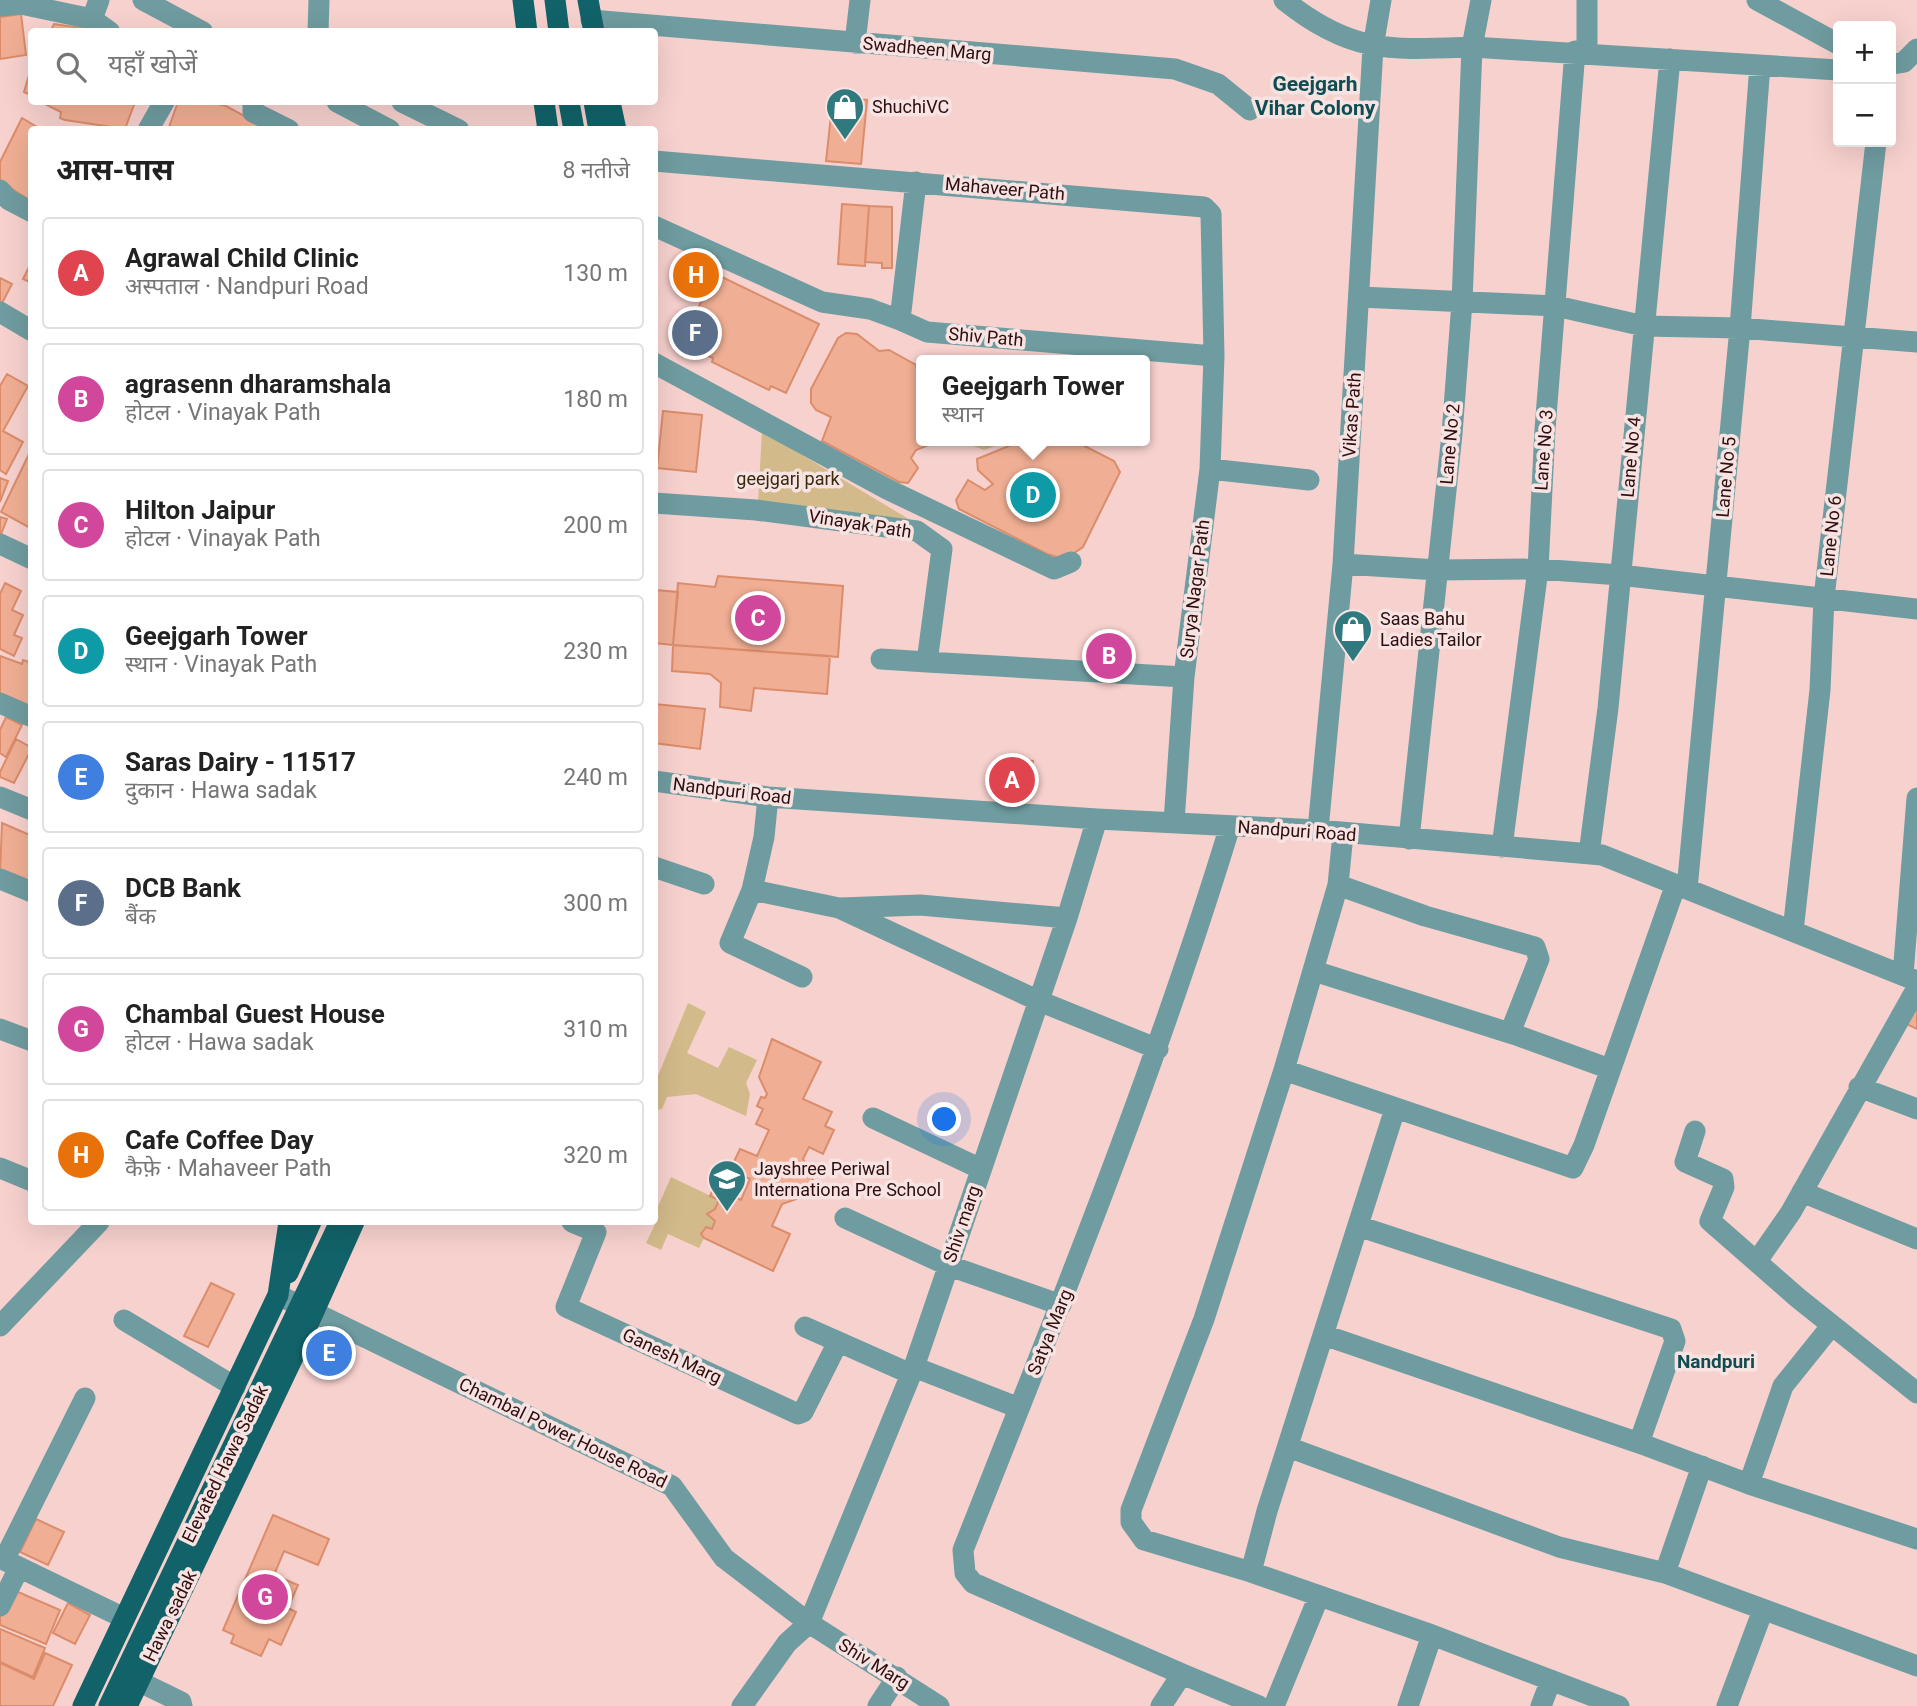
<!DOCTYPE html>
<html lang="hi">
<meta charset="utf-8">
<style>
:root{--surface:#fff;--page:#f2f2f2;--text:#222;--muted:#767676;--line:#e0e0e0;--accent:#30797f}
body{margin:0;font-family:Roboto,"Noto Sans Devanagari",sans-serif;background:var(--page);color:var(--text)}
.controls{position:absolute;right:21px;top:21px;display:grid;overflow:hidden;border-radius:7px;box-shadow:0 7px 28px #0002}
.controls button{width:63px;height:63px;display:grid;place-items:center;padding:0;border:0;border-bottom:2px solid var(--line);background:var(--surface);color:var(--text);font:35px sans-serif}
.you{position:absolute;left:945px;top:1120px;width:24px;height:24px;margin:-18px;border:5px solid #fff;border-radius:50%;background:#1a73e8;box-shadow:0 0 0 10px #1a73e833}
.badge{display:grid;place-items:center;width:46px;height:46px;border-radius:50%;background:var(--accent);color:#fff;font-size:23px;font-weight:700}
.pin{position:absolute;translate:-50% -50%;border:4px solid #fff;box-shadow:0 2px 7px #0006}
.popup{position:absolute;left:916px;top:355px;width:234px;height:91px;box-sizing:border-box;display:grid;place-content:center;border-radius:7px;background:var(--surface);filter:drop-shadow(0 2px 5px #0005);font-size:23px;white-space:nowrap;color:var(--muted)}
.popup b{font-size:26px;color:var(--text)}
.popup::after{content:'';position:absolute;left:50%;top:100%;margin-left:-14px;border:14px solid transparent;border-top-color:var(--surface)}
.list{margin:0;padding:0;list-style:none}
h2{display:flex;justify-content:space-between;align-items:center;height:91px;margin:0;padding:0 28px;font-size:30px}
h2 small{font-size:23px;font-weight:400;color:var(--muted)}
.list li{display:grid;grid-template-columns:46px 1fr auto;gap:21px;align-items:center;box-sizing:border-box;height:112px;margin:0 14px 14px;padding:0 14px;border:2px solid var(--line);border-radius:7px}
.list b{display:block;font-size:26px;white-space:nowrap}
.list p{margin:0;font-size:23px;white-space:nowrap;color:var(--muted)}
.list em{font-size:23px;font-style:normal;color:var(--muted)}
.icon{flex:none;width:38px;height:38px;fill:none;stroke:currentColor;stroke-width:2;stroke-linecap:round;stroke-linejoin:round}
.map{position:relative;flex:none;width:1917px;height:1706px;overflow:hidden}
.search{position:absolute;background:var(--surface);box-shadow:0 7px 28px #0002;left:28px;top:28px;width:630px;height:77px;display:flex;align-items:center;gap:18px;box-sizing:border-box;padding:0 24px;border-radius:7px;color:var(--muted);font-size:26px}
.panel{position:absolute;background:var(--surface);box-shadow:0 7px 28px #0002;left:28px;top:126px;width:630px;height:1099px;border-radius:7px}
.map>svg:first-child{display:block}
.green{fill:#d2ba8a}
.building{fill:#f0af94;stroke:#db8c6b;stroke-width:2}
.lines{fill:none;stroke-linecap:round;stroke-linejoin:round}
.minor{stroke:#6f9ca0;stroke-width:21}
.major{stroke:#116369;stroke-width:21}
.major-bridge{stroke:#116369;stroke-width:21}
.labels{text-anchor:middle;stroke-width:7;stroke-linejoin:round;paint-order:stroke}
.street-label{font-size:18px;fill:#2f0e0e;stroke:#f7e3e2}
.poi-label{font-size:18px;fill:#2f0e0e;stroke:#f7e3e2;text-anchor:start}
.park-label{font-size:18px;fill:#37290e;stroke:#f7e3e2}
.neighbourhood-label{font-size:19px;font-weight:bold;fill:#0f4d52;stroke:#f7e3e2}
.quarter-label{font-size:21px;font-weight:bold;fill:#0f4d52;stroke:#f7e3e2}
</style>
<div class="map">
<svg width="1917" height="1706" viewBox="0 0 1917 1706">
<rect width="100%" height="100%" fill="#f7d1ce"/>
<!-- green -->
<path class="green" d="M762 431 912 521 758 503Z
M960 441H1009L984 450Z
M688 1003 706 1012 687 1053 718 1068 729 1047 757 1060 746 1083 750 1094 746 1116 696 1094 667 1097 662 1109 655 1110V1083Z
M671 1177 719 1200 715 1209 707 1214 715 1221 712 1229 706 1227 702 1230 704 1238 699 1248 668 1234 661 1250 646 1243 659 1216 655 1213Z"/>
<!-- building -->
<path class="building" d="M21 14 26 55 0 59V17Z
M54 24 95 30 98 32H50Z
M32 65V96L24 92Z
M833 97 867 100 861 164 826 161Z
M41 102H135L125 129 65 120 60 118 61 112Z
M178 102H211L226 106 270 130H168Z
M22 118 42 130H32V202L0 181V162Z
M842 204 869 206 865 266 838 264Z
M869 206 892 207V268H882V263L865 262Z
M32 261V283L23 279Z
M697 265 819 324 786 393 771 386 769 390 712 362 713 358 681 343 705 294 687 286Z
M0 278 12 284 0 307Z
M846 333 857 334 879 351 889 350 916 365 921 381V441H938L916 450 911 458 918 468 908 483 899 482 822 441 831 417 816 410 811 403V389L838 338Z
M7 374 28 386 3 431 23 442 6 474 0 470V386Z
M663 411 702 415 696 472 657 468Z
M1021 441H1075L1114 461 1120 472 1083 547 1074 553 1061 558 1047 554 959 509 956 500 968 480 985 490 993 484 978 470 977 459Z
M29 454 32 455V529L1 512Z
M0 478 8 481 0 502Z
M0 517 7 519 0 537Z
M718 576 843 586 838 657 673 645 678 583 715 587Z
M5 583 21 591 12 610 23 615 14 635 22 638 14 656 0 649V594Z
M655 590 678 592 673 645 654 643Z
M673 645 830 656 827 694 754 688 751 711 720 707 721 683 710 674 672 671Z
M0 656 22 664 23 660 32 663V707L0 694Z
M654 704 705 709 700 749 654 743Z
M6 717 22 725 6 757 0 753V730Z
M16 739 32 748 14 783 0 777V772Z
M1001 758 1033 761 1030 799 998 796Z
M2 823 32 836V882L0 873Z
M1917 1007V1029L1902 1022Z
M772 1039 821 1062 803 1099 832 1112 825 1126 834 1130 823 1154 809 1147 803 1159 813 1180 805 1196 782 1204 772 1226 790 1234 773 1271 704 1238 701 1234 706 1227 712 1229 715 1221 707 1214 715 1209 719 1200 710 1196 714 1187 741 1200 750 1179 730 1170 740 1149 757 1156 769 1130 756 1124 763 1109 757 1106 761 1097 765 1098 767 1094 759 1077Z
M211 1283 234 1294 208 1347 184 1336Z
M326 1348 335 1352 332 1359 323 1355Z
M273 1515 329 1539 318 1565 284 1551 274 1575 298 1585 288 1608 296 1612 281 1645 269 1639 261 1656 231 1643 234 1635 223 1630Z
M36 1519 64 1532 48 1565 20 1552Z
M11 1589 60 1610 46 1644 0 1625V1615Z
M68 1603 90 1615 75 1644 53 1633Z
M0 1629 45 1648 33 1677 0 1662Z
M45 1653 72 1665 53 1706H0V1663L34 1679Z"/>
<g class="lines">
<!-- minor -->
<path class="minor" d="M99 0 92 19 110 32
M143 0 203 32
M1284 0C1351 54 1391 50 1472 47L1462 302 1452 434 1409 839
M1481 0 1472 47 1838 70
M1587 0V52
M1757 0 1838 44
M21 4 92 19
M0 6 21 4 23 0
M591 20 1175 69 1218 84 1250 110
M318 32 319 0
M855 43 860 0
M1891 64 1904 62 1917 49
M253 102V112L289 130
M337 102 390 130
M402 102 459 130
M148 130 164 102
M654 161 1204 207 1211 214 1214 356 1210 469 1184 677 1174 822
M916 182 900 320 927 332 1214 356
M0 190 9 200 32 212
M654 226 822 302 870 309 900 320
M1360 297 1556 306 1644 326 1740 328 1917 342
M0 312 32 331
M654 363 887 489 1054 569 1071 562
M1210 469 1309 480
M654 503 756 510 917 531 942 549 927 662 1184 677
M0 544 32 559
M1343 564 1438 570 1538 569 1620 575 1917 609
M881 659 927 662
M0 703 32 717
M654 781 768 797 1097 819 1318 830 1602 855 1917 981
M0 797 32 810
M768 797 764 837 752 890 839 908 1039 1001 1158 1049
M1318 830 1343 564 1373 47 1381 0
M1343 834 1338 885 1284 1070 1204 1319 1131 1510V1522L1144 1540 1251 1572 1267 1511 1395 1109
M1502 847 1538 569 1545 429 1575 51
M1589 854 1608 708 1670 59
M654 867 704 884
M0 879 32 892
M1338 885 1425 916 1535 947 1539 959 1510 1033
M1687 889 1740 328 1760 65
M752 890 730 943 802 977
M841 908 920 905 1067 918
M1793 931 1820 690 1824 598 1876 142
M1314 971 1516 1035 1610 1069
M1903 975 1917 798
M0 1029 32 1041
M1284 1070 1573 1168 1584 1145 1676 884
M1859 1087 1917 1109
M873 1118 981 1169
M1695 1131 1685 1162 1723 1179 1724 1187 1710 1221 1798 1298 1917 1393
M0 1168 32 1181
M1802 1192 1917 1239
M845 1218 947 1265 1061 1305
M572 1222 596 1232 566 1307 798 1414 803 1412 838 1342
M1358 1226 1671 1329 1675 1341 1639 1443 1749 1484 1917 1539
M1757 1261 1791 1212 1917 988
M278 1295 672 1486 724 1558 809 1623 939 1706
M124 1320 235 1387
M0 1326 99 1222
M805 1327 911 1374
M1324 1335 1639 1443
M914 1367 1019 1408
M1288 1447 1559 1547 1665 1573 1917 1666
M1749 1484 1783 1386 1832 1325
M0 1558 124 1618
M4 1560 85 1398
M1251 1572 1432 1635 1619 1706
M1665 1573 1702 1466
M0 1606 19 1568
M1182 1674 1259 1706
M138 1681 181 1702 182 1706
M742 1706 787 1643 809 1623 914 1367 1067 918 1097 819
M878 1706 897 1677
M1161 1706 1182 1674 973 1583 965 1573 963 1550C1058 1310 1155 1072 1230 826
M1274 1706 1319 1596
M1408 1706 1432 1635
M1541 1706 1551 1680
M1727 1706 1763 1610"/>
<!-- major -->
<path class="major" d="M523 0 527 32
M555 0 559 32
M588 0 594 32
M544 102 548 130
M569 102 574 130
M594 102 599 130
M610 102 616 130
M288 1273 311 1222
M83 1706 278 1295 289 1222
M127 1706 297 1349 354 1222"/>
<!-- major-bridge -->
<path class="major-bridge" d="M109 1706 340 1222"/>
</g>
<!-- icons -->
<defs>
<symbol id="shop-pin" viewBox="-11 -11 22 30"><path d="M0 17L-7.5 6A9.5 9.5 0 1 1 7.5 6Z" fill="#30797f" stroke="#f7e3e2"/><path d="M-5-2.5h2.3a2.7 3.5 0 0 1 5.4 0H5L5.5 6h-11ZM-1.5-2.5h3a1.5 2.3 0 0 0-3 0Z" fill="#fff"/></symbol>
<symbol id="school-pin" viewBox="-11 -11 22 30"><path d="M0 17L-7.5 6A9.5 9.5 0 1 1 7.5 6Z" fill="#30797f" stroke="#f7e3e2"/><path d="M0-5L7-2L0 1L-7-2ZM-4 1L0 2.5L4 1V4Q0 6-4 4Z" fill="#fff"/></symbol>
</defs>
<g fill-rule="evenodd">
<use href="#shop-pin" x="823" y="85" width="44" height="60"/>
<use href="#shop-pin" x="1331" y="607" width="44" height="60"/>
<use href="#school-pin" x="705" y="1157" width="44" height="60"/>
</g>
<g class="labels">
<!-- street labels -->
<g class="street-label">
<text transform="translate(927 49) rotate(5)" y="6">Swadheen Marg</text>
<text transform="translate(1005 189) rotate(5)" y="6">Mahaveer Path</text>
<text transform="translate(986 337) rotate(5)" y="6">Shiv Path</text>
<text transform="translate(1352 415) rotate(-86)" y="6">Vikas Path</text>
<text transform="translate(1450 444) rotate(-85)" y="6">Lane No 2</text>
<text transform="translate(1544 450) rotate(-86)" y="6">Lane No 3</text>
<text transform="translate(1631 457) rotate(-85)" y="6">Lane No 4</text>
<text transform="translate(1726 477) rotate(-85)" y="6">Lane No 5</text>
<text transform="translate(860 524) rotate(9)" y="6">Vinayak Path</text>
<text transform="translate(1831 536) rotate(-84)" y="6">Lane No 6</text>
<text transform="translate(1195 589) rotate(-83)" y="6">Surya Nagar Path</text>
<text transform="translate(732 791) rotate(7)" y="6">Nandpuri Road</text>
<text transform="translate(1297 831) rotate(4)" y="6">Nandpuri Road</text>
<text transform="translate(962 1224) rotate(-71)" y="6">Shiv marg</text>
<text transform="translate(1050 1332) rotate(-68)" y="6">Satya Marg</text>
<text transform="translate(672 1356) rotate(25)" y="6">Ganesh Marg</text>
<text transform="translate(563 1433) rotate(26)" y="6">Chambal Power House Road</text>
<text transform="translate(225 1464) rotate(-64)" y="6">Elevated Hawa Sadak</text>
<text transform="translate(170 1616) rotate(-64)" y="6">Hawa sadak</text>
<text transform="translate(874 1664) rotate(32)" y="6">Shiv Marg</text>
</g>
<!-- poi labels -->
<g class="poi-label">
<text x="872" y="113">ShuchiVC</text>
<text x="1380" y="625">Saas Bahu<tspan x="1380" dy="21">Ladies Tailor</tspan></text>
<text x="754" y="1175">Jayshree Periwal<tspan x="754" dy="21">Internationa Pre School</tspan></text>
</g>
<!-- park labels -->
<g class="park-label">
<text x="788" y="485">geejgarj park</text>
</g>
<!-- neighbourhood labels -->
<g class="neighbourhood-label">
<text x="1716" y="1368">Nandpuri</text>
</g>
<!-- quarter labels -->
<g class="quarter-label">
<text x="1315" y="91">Geejgarh<tspan x="1315" dy="24">Vihar Colony</tspan></text>
</g>
</g>
</svg>
<div class="controls">
<button>+</button>
<button>−</button>
</div>
<div class="you"></div>
<div class="pin badge" style="left:1012px;top:780px;background:#e0444e">A</div>
<div class="pin badge" style="left:1109px;top:656px;background:#d1479c">B</div>
<div class="pin badge" style="left:758px;top:618px;background:#d1479c">C</div>
<div class="pin badge" style="left:1033px;top:495px;background:#0f9aa8">D</div>
<div class="popup"><b>Geejgarh Tower</b>स्थान</div>
<div class="pin badge" style="left:329px;top:1353px;background:#3f7fe0">E</div>
<div class="pin badge" style="left:695px;top:333px;background:#5c6f8a">F</div>
<div class="pin badge" style="left:265px;top:1597px;background:#d1479c">G</div>
<div class="pin badge" style="left:696px;top:275px;background:#e8710a">H</div>
<div class="search"><svg class="icon" aria-label="search" viewBox="0 0 24 24"><circle cx="10" cy="10" r="6"/><path d="M15 15l6 6"/></svg>यहाँ खोजें</div>
<section class="panel">
<h2>आस-पास<small>8 नतीजे</small></h2>
<ul class="list">
<li><span class="badge" style="background:#e0444e">A</span><div><b>Agrawal Child Clinic</b><p>अस्पताल · Nandpuri Road</p></div><em>130 m</em></li>
<li><span class="badge" style="background:#d1479c">B</span><div><b>agrasenn dharamshala</b><p>होटल · Vinayak Path</p></div><em>180 m</em></li>
<li><span class="badge" style="background:#d1479c">C</span><div><b>Hilton Jaipur</b><p>होटल · Vinayak Path</p></div><em>200 m</em></li>
<li><span class="badge" style="background:#0f9aa8">D</span><div><b>Geejgarh Tower</b><p>स्थान · Vinayak Path</p></div><em>230 m</em></li>
<li><span class="badge" style="background:#3f7fe0">E</span><div><b>Saras Dairy - 11517</b><p>दुकान · Hawa sadak</p></div><em>240 m</em></li>
<li><span class="badge" style="background:#5c6f8a">F</span><div><b>DCB Bank</b><p>बैंक</p></div><em>300 m</em></li>
<li><span class="badge" style="background:#d1479c">G</span><div><b>Chambal Guest House</b><p>होटल · Hawa sadak</p></div><em>310 m</em></li>
<li><span class="badge" style="background:#e8710a">H</span><div><b>Cafe Coffee Day</b><p>कैफ़े · Mahaveer Path</p></div><em>320 m</em></li>
</ul>
</section>
</div>
